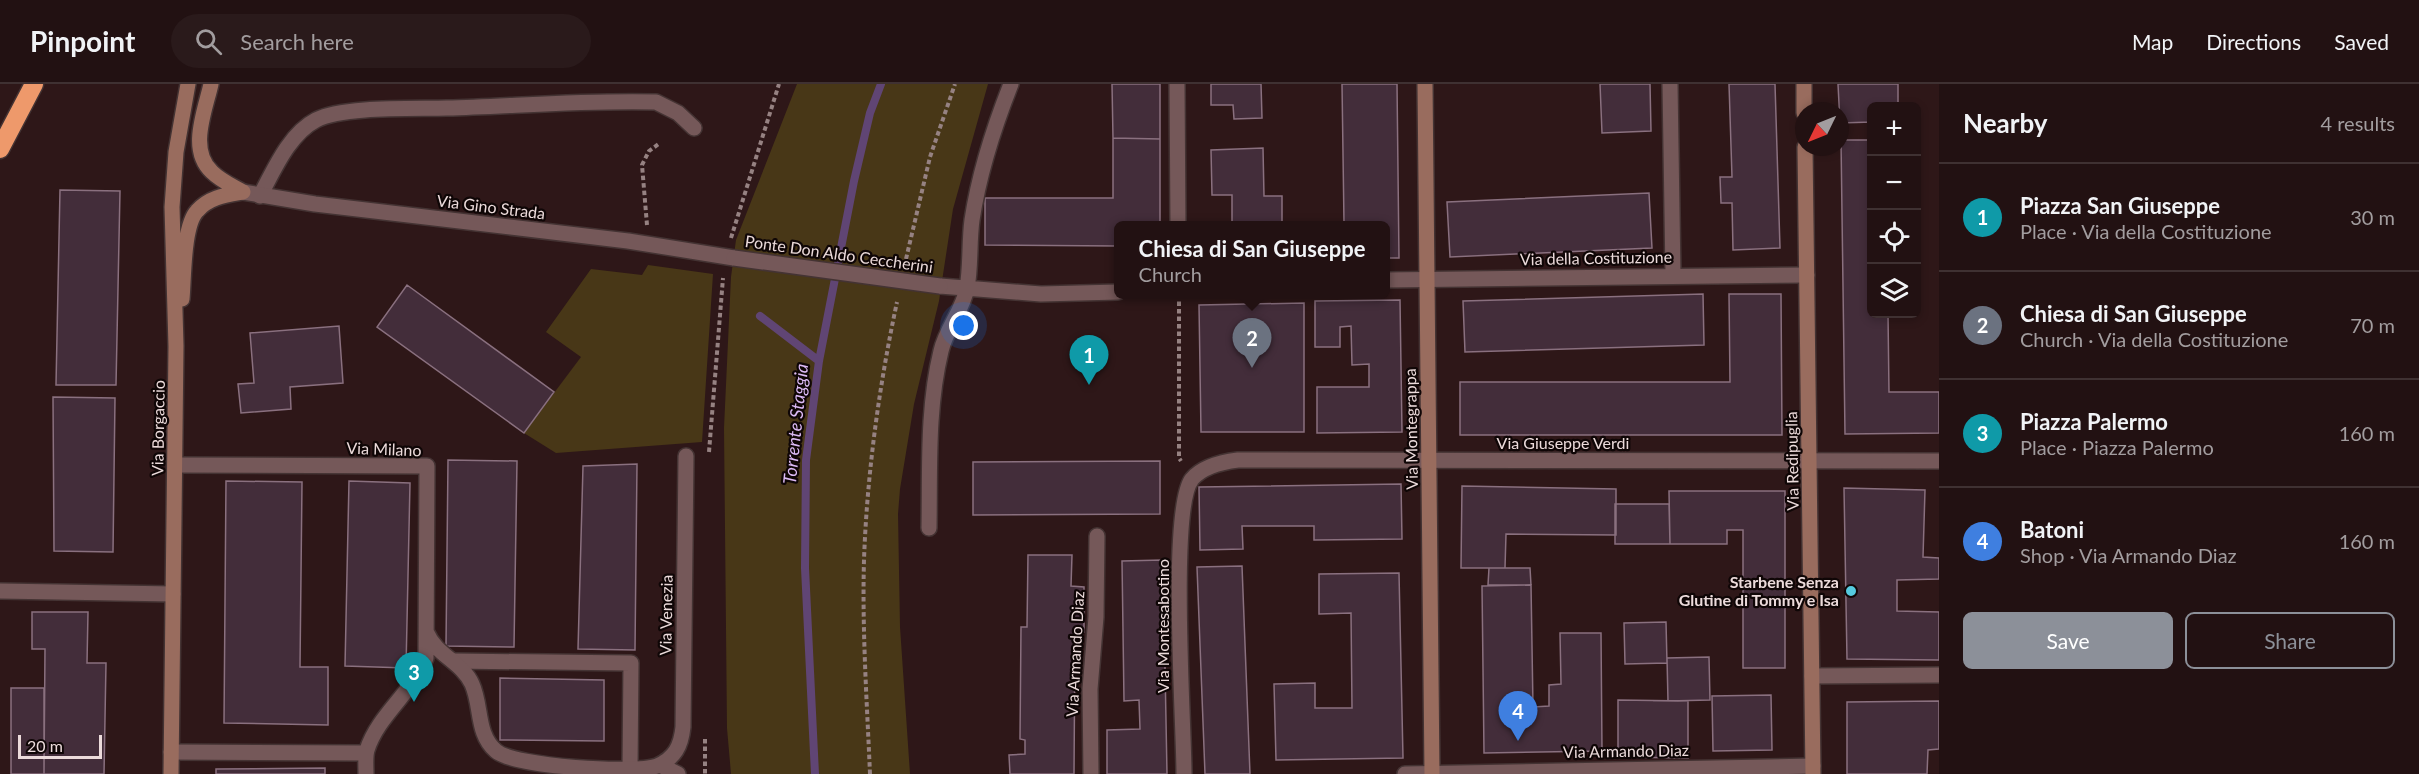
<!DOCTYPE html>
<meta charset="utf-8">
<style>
:root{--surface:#221112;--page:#2a1a1b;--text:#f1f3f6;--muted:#a29d9f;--line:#3f3132;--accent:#8c9099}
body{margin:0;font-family:Lato,sans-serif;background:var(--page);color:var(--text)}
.controls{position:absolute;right:18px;top:18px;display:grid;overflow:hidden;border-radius:9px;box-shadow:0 3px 9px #0003}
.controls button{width:54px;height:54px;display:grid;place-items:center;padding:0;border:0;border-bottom:2px solid var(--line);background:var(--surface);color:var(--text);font:30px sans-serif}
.compass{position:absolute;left:1795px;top:18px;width:54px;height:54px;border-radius:50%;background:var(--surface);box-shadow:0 3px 9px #0003;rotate:227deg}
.scale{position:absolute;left:18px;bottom:15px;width:84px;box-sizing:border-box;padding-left:6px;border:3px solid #ecdbdb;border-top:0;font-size:16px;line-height:21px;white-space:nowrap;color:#ecdbdb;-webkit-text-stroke:4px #0f0606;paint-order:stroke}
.you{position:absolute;left:964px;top:242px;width:21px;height:21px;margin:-15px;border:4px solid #fff;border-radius:50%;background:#1a73e8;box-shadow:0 0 0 9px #1a73e833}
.badge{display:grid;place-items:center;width:39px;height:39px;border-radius:50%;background:var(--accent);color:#fff;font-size:20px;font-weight:700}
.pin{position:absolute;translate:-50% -50px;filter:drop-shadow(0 2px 3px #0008)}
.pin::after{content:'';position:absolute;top:32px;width:21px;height:18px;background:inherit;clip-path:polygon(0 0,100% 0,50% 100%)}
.popup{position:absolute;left:1114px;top:137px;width:276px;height:78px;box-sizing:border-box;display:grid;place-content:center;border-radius:9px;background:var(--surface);filter:drop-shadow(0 2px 4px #0005);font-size:20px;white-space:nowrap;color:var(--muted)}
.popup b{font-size:22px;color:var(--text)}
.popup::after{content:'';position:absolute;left:50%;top:100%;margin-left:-12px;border:12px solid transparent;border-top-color:var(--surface)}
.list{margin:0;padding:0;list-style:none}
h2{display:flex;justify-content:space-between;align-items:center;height:78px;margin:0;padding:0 24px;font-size:26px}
h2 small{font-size:20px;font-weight:400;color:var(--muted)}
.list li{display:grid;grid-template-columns:39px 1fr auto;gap:18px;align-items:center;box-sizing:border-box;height:108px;padding:0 24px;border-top:2px solid var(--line)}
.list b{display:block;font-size:22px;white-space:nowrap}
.list p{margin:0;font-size:20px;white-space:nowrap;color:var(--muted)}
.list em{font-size:20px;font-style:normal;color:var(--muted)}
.actions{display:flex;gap:12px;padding:18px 24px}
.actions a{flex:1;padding:14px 0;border:2px solid var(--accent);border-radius:9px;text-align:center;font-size:21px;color:var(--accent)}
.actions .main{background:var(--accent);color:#fff}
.icon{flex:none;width:33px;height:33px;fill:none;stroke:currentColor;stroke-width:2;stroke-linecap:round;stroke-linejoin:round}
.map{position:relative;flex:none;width:1939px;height:690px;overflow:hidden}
header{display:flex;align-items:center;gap:36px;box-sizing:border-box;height:84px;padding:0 30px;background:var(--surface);border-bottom:2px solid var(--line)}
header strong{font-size:28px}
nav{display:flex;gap:33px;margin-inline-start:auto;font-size:21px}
.search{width:420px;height:54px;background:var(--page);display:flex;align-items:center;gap:15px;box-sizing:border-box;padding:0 21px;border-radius:33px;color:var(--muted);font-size:22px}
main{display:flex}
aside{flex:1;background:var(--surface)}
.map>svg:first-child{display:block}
.green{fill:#483717}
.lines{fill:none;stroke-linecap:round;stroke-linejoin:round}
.stream{stroke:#604574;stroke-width:8}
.building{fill:#432d3a;stroke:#8a707f;stroke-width:1.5}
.lane-casing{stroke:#433;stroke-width:18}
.street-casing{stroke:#433;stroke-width:18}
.secondary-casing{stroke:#433;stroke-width:18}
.highway-casing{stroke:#433;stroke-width:21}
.path{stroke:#968282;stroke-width:4;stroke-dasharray:4.5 3;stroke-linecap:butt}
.lane{stroke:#755859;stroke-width:15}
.street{stroke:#755859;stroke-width:15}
.secondary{stroke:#996c5e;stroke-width:15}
.highway{stroke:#ee996b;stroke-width:18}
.street-bridge-casing{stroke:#433;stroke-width:18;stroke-linecap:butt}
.street-bridge{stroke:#755859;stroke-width:15}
.poi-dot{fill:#55cadf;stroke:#0f0606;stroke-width:2}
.labels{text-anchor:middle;stroke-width:4.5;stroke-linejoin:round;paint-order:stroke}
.street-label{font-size:16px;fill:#ecdbdb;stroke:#0f0606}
.poi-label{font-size:16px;font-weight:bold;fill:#ecdbdb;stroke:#0f0606;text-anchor:end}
.water-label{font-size:18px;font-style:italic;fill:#dcbaf5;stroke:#0f0606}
</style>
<header>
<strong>Pinpoint</strong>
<div class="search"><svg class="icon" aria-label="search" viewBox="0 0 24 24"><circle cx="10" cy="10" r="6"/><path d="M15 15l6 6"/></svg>Search here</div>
<nav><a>Map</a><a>Directions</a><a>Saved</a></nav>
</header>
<main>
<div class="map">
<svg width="1939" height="690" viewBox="0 0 1939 690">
<rect width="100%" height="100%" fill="#2e1718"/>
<!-- green -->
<path class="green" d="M797 0H988L953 125 939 217 914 320 900 405 898 430 900 543 910 690H731L727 644 724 344 731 193 736 156Z
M648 181 713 190 702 358 556 369 524 349 581 273 546 248 591 185 642 191Z"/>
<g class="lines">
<!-- stream -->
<path class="stream" d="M760 232 819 277
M815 690 805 484 806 376 819 277 854 97 870 29 881 0"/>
</g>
<!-- building -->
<path class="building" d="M1112 0H1160V55L1113 54Z
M1211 0H1261L1262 34 1234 35 1233 21H1211Z
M1342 0H1397L1399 174H1386V142H1306V139H1344Z
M1600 0H1650L1651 47 1602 49Z
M1729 0H1775L1780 164 1733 166 1732 119H1721L1720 93H1732Z
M1838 0H1898V22H1872V38L1840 39Z
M1113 54 1160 55V142H1118V162L985 161V114H1113Z
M1841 56H1872V230H1888L1889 308H1939V349L1845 350Z
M1263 64 1264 112H1282V142H1232V111H1212L1211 66Z
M60 106 120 107 116 301H56Z
M1649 109 1652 164 1450 173 1447 118Z
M407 201 554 308 524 349 377 243Z
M1703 210 1704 261 1465 268 1463 217Z
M1729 210H1781L1782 351H1460V298H1730Z
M1400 216 1402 348 1317 349V303H1369V280L1352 281 1351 242 1340 243V263H1315V217Z
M1304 219V348H1201L1199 221Z
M339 242 343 299 290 303 291 325 241 329 238 300 254 299 250 249Z
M53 313 115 314 113 468 54 467Z
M448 376 517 377 514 563 446 562Z
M1160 377V430L973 431V378Z
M637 380 635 566 578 565 583 382Z
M226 397 302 398 300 583H328V641L224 639Z
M349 397 410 399 406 584 345 582Z
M1401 400 1402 455 1314 456V442H1242L1243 465 1200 466 1199 403Z
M1462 402 1616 405V451L1506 450 1505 484H1461Z
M1844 404 1925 406 1923 473 1939 474V495L1897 496V527L1939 528V576L1847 575Z
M1669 407H1785V584H1743V446H1727V460H1670Z
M1615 420H1669L1670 460H1615Z
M1028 471H1072L1071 502 1084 503V548H1075L1074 690H1010L1009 671 1025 670V656L1020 655 1021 543H1027Z
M1163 476 1167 690H1107V646L1140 645 1139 616 1124 617 1122 477Z
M1242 482 1250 690H1205L1197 483Z
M1489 484H1530L1531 501H1488Z
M1399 489 1403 674 1276 676 1274 600 1315 599V624H1352L1351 529 1319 530V490Z
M1531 501 1533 623 1549 622V601L1561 600 1560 549H1601L1602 667 1484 669 1482 502Z
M32 528H88L87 579H106L104 690H44L45 565H32Z
M1666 538 1667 579 1625 580 1624 539Z
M1709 573 1710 616 1668 617 1667 574Z
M500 594 604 596V657L500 656Z
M11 604H44V690H11Z
M1771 611 1772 666 1713 667 1712 612Z
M1618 616 1688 617V674L1618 673Z
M1939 617V665L1928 666 1927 690H1847V618Z
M325 684V690H216V685Z"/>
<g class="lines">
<defs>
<path id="lane" d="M260 112C274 86 289 50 316 36 343 22 415 25 447 24 516 22 587 16 656 18L678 29 694 44
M453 577 631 579 630 686"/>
<path id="street" d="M1177 0 1178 142
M1670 0 1673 191
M243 108 315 120 628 157 734 174
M1386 196 1807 191
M940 202 1041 210 1118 208
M175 381 427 382 426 574C413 608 378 631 367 666 365 673 366 682 366 690
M929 444C930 386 927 324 941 267 946 245 963 226 967 204 971 182 969 158 972 136 979 90 994 43 1011 0
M0 507 173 510
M427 549C436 571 462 578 472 600 482 622 476 650 496 667 515 683 635 690 657 682 675 674 681 662 683 643L686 372
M1812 592 1939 591
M171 668 366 669
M660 681 678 690
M1091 690 1090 605 1096 533 1097 452
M1184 690C1184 641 1169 424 1192 395 1203 382 1222 378 1238 376L1939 377
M1405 690 1813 682"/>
<path id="secondary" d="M211 0C205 27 188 66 212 88 221 97 233 102 243 108
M1425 0 1432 690
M1804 0V29
M1805 63 1813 690
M182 215C184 194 183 142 197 127 209 113 226 111 243 108
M171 690 176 262 172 123 176 68 188 0"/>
<path id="highway" d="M0 65 34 0"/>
</defs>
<!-- lane casing -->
<use href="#lane" class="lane-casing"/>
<!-- street casing -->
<use href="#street" class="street-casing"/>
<!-- secondary casing -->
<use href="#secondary" class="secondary-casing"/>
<!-- highway casing -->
<use href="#highway" class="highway-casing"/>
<!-- path -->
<path class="path" d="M647 141 642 81 649 67 660 59
M731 154 779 0
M906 175 930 73 955 0
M1179 210V374L1181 377
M709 368 723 194
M705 655V690
M870 690C867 619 862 547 864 476 867 390 879 302 897 218"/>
<!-- lane -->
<use href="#lane" class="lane"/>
<!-- street -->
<use href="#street" class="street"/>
<!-- secondary -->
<use href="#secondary" class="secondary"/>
<!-- highway -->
<use href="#highway" class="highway"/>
<defs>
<path id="street-bridge" d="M734 174 940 202"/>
</defs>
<!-- street-bridge casing -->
<use href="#street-bridge" class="street-bridge-casing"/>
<!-- street-bridge -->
<use href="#street-bridge" class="street-bridge"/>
</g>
<!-- markers -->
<circle class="poi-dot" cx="1851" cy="507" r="6"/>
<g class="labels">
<!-- street labels -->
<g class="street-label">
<text transform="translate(491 123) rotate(7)" y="6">Via Gino Strada</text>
<text transform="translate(839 170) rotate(8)" y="6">Ponte Don Aldo Ceccherini</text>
<text transform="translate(1596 174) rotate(-1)" y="6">Via della Costituzione</text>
<text transform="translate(158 344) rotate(-89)" y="6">Via Borgaccio</text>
<text transform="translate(1411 345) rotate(-91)" y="6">Via Montegrappa</text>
<text x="1563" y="365">Via Giuseppe Verdi</text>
<text transform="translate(384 365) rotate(2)" y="6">Via Milano</text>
<text transform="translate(1792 377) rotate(-91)" y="6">Via Redipuglia</text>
<text transform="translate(666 531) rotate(-89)" y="6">Via Venezia</text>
<text transform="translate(1163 542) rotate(-90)" y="6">Via Montesabotino</text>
<text transform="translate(1075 570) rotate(-87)" y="6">Via Armando Diaz</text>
<text transform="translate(1626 667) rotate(-1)" y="6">Via Armando Diaz</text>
</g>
<!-- poi labels -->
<g class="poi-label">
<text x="1839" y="504">Starbene Senza<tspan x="1839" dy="18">Glutine di Tommy e Isa</tspan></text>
</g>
<!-- water labels -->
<g class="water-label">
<text transform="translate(796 340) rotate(-84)" y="6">Torrente Staggia</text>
</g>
</g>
</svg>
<div class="controls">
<button>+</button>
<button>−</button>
<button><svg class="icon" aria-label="locate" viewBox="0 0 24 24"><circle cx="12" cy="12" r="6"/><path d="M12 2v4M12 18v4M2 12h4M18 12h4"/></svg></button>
<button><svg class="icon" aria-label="layers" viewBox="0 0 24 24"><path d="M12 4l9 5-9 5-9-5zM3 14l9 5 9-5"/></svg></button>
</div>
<svg class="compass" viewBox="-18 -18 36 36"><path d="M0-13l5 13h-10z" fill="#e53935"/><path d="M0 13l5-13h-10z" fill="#a29d9f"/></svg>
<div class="scale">20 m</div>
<div class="you"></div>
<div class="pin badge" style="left:1089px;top:301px;background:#0f9aa8">1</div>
<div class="pin badge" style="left:1252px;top:284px;background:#6b7280">2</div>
<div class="popup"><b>Chiesa di San Giuseppe</b>Church</div>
<div class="pin badge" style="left:414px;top:618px;background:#0f9aa8">3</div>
<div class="pin badge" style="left:1518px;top:657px;background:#3f7fe0">4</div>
</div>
<aside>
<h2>Nearby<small>4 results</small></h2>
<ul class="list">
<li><span class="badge" style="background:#0f9aa8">1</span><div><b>Piazza San Giuseppe</b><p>Place · Via della Costituzione</p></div><em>30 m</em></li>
<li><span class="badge" style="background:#6b7280">2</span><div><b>Chiesa di San Giuseppe</b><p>Church · Via della Costituzione</p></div><em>70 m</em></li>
<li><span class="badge" style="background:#0f9aa8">3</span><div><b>Piazza Palermo</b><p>Place · Piazza Palermo</p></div><em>160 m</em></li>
<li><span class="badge" style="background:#3f7fe0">4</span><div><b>Batoni</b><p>Shop · Via Armando Diaz</p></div><em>160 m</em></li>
</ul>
<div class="actions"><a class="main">Save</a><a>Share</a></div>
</aside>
</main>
